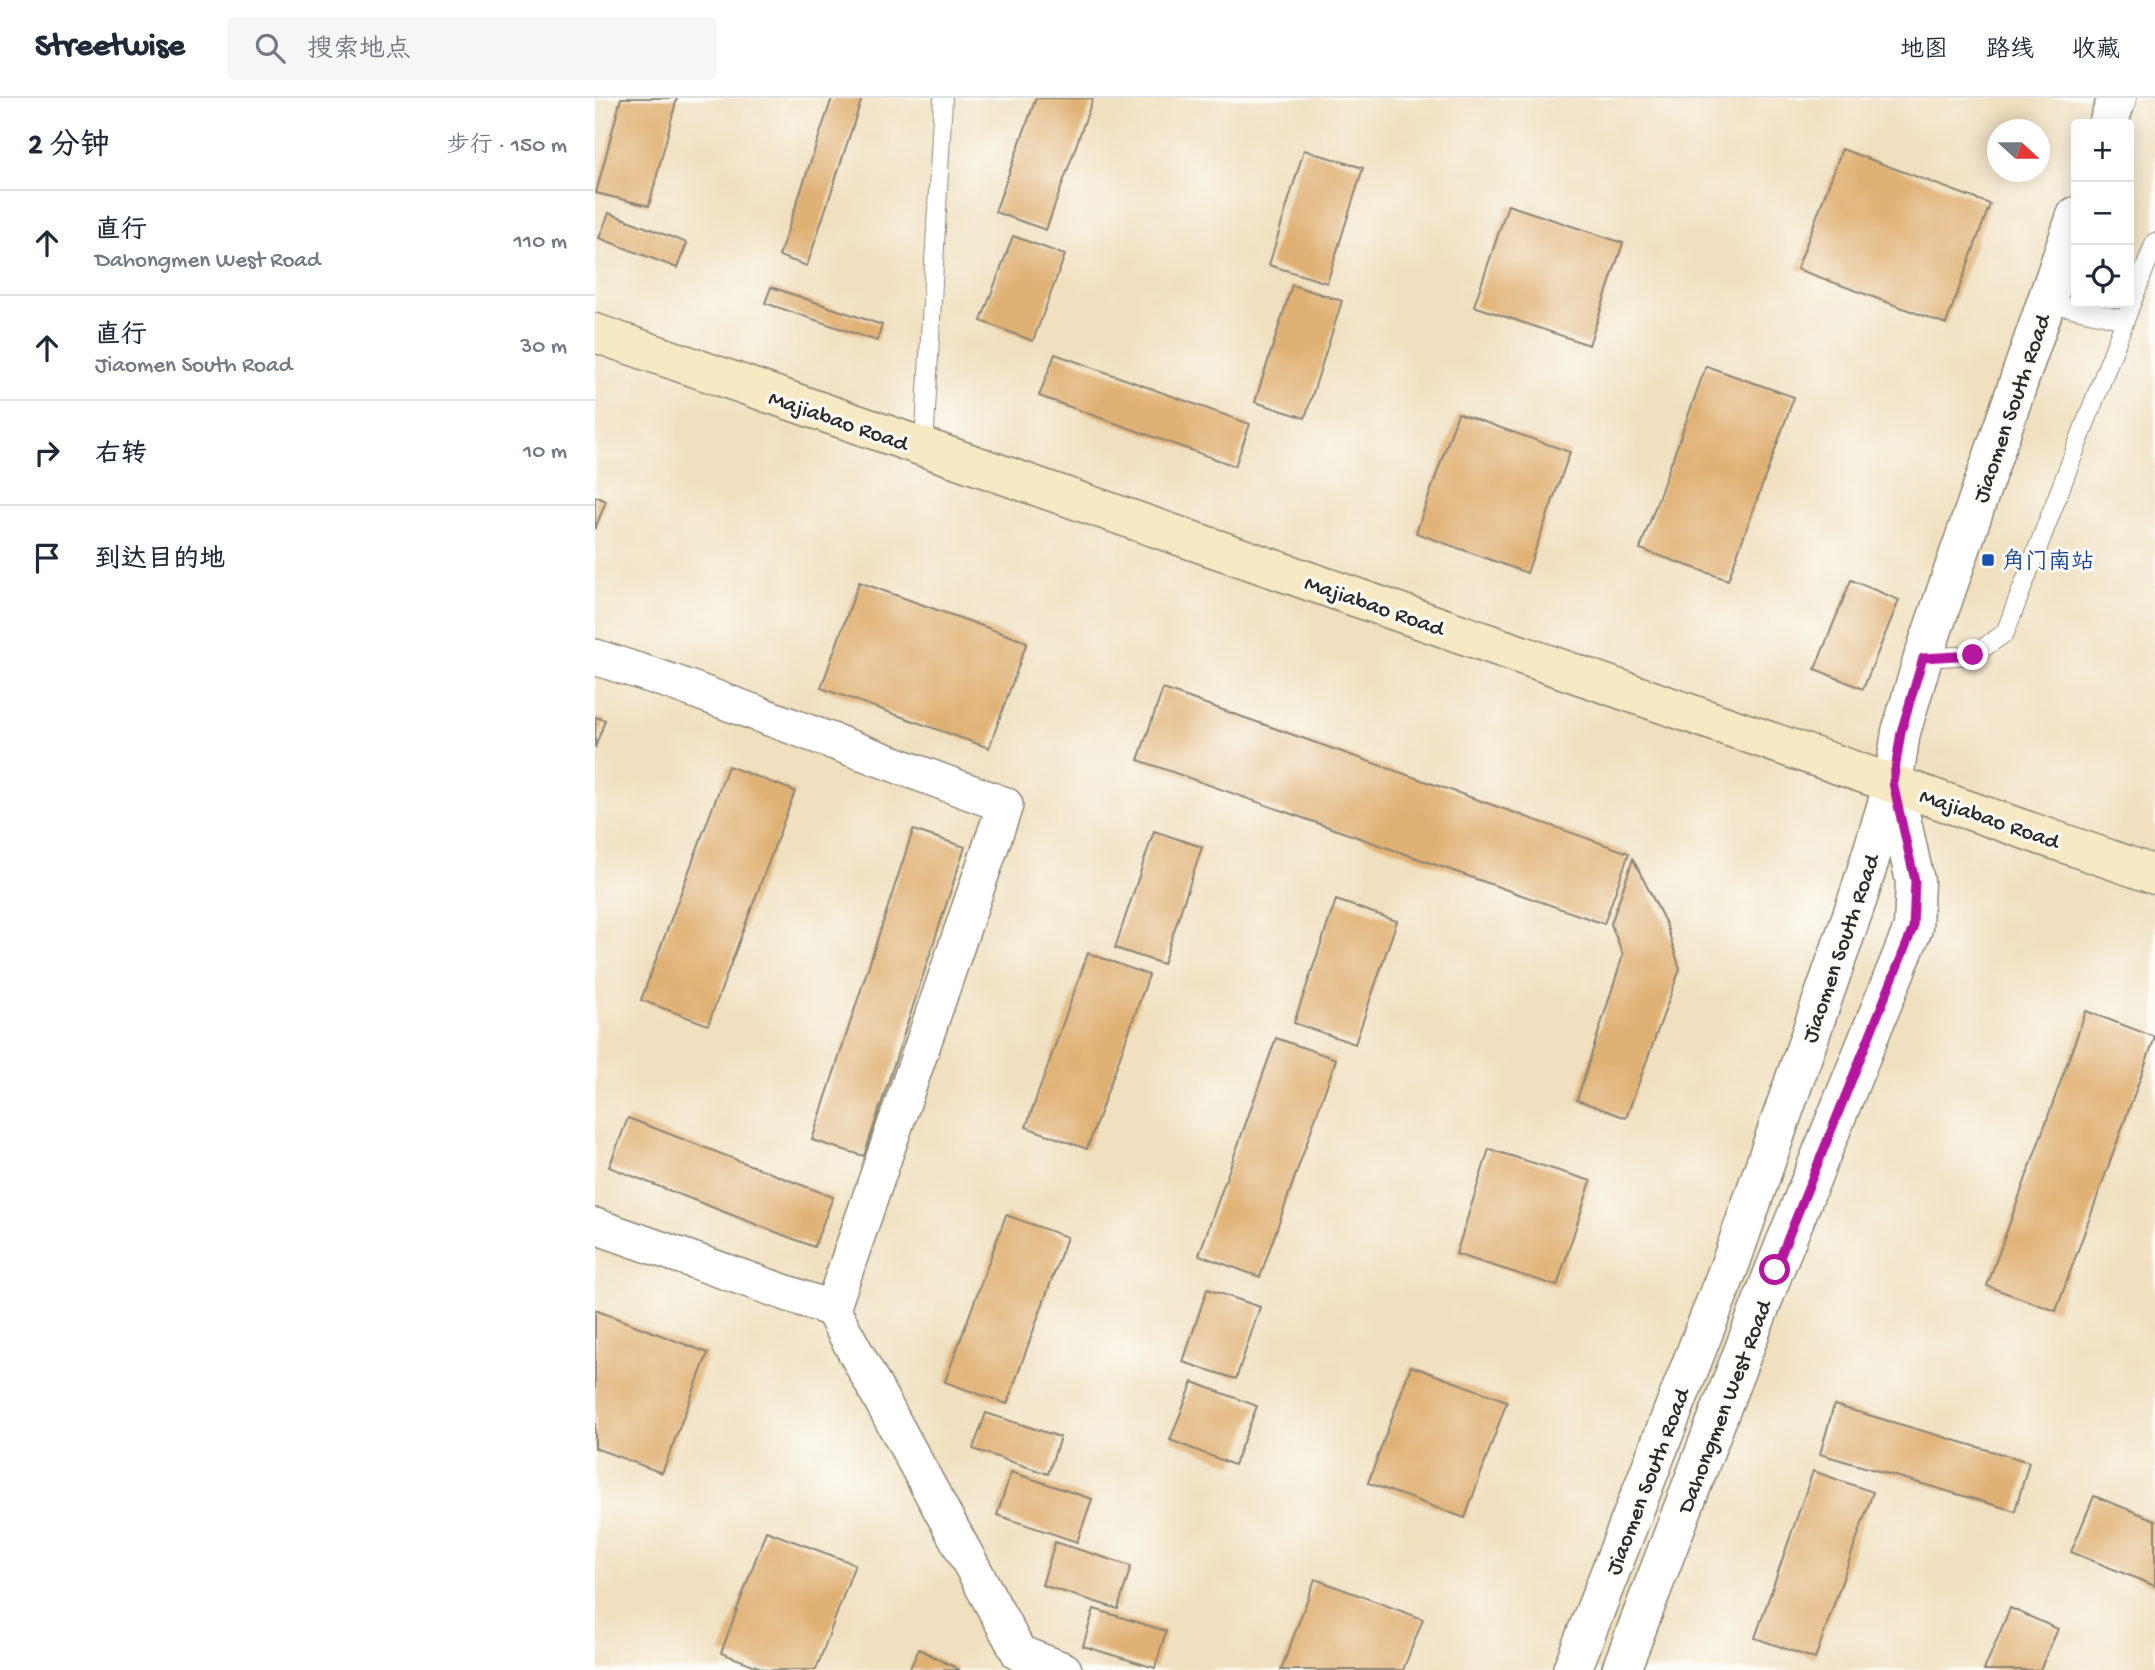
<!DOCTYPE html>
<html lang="zh">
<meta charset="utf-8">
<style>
:root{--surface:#fff;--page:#f6f6f7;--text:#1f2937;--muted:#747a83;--line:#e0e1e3}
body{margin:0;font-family:"Gochi Hand","LXGW WenKai TC",sans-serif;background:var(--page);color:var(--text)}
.controls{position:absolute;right:21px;top:21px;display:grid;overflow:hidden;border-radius:7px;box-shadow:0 4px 18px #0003}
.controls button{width:63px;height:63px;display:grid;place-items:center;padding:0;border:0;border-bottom:2px solid var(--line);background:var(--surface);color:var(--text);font:35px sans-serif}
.compass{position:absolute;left:1392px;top:21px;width:63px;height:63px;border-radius:50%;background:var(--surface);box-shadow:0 4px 18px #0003;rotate:111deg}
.stop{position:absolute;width:21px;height:21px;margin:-16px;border:5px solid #b5179e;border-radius:50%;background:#fff}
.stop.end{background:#b5179e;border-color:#fff;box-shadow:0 2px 7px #0008}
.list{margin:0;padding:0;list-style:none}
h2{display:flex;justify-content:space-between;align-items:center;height:91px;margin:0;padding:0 28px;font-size:30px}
h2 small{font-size:23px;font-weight:400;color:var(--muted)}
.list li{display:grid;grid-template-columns:46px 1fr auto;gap:21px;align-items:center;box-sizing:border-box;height:105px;padding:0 28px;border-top:2px solid var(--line)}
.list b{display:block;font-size:26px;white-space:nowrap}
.list p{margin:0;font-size:23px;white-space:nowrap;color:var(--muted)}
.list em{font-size:23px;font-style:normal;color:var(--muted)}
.icon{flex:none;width:38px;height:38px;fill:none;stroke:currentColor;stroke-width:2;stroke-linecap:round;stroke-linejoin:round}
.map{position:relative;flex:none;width:1560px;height:1572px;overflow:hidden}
header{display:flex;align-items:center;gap:42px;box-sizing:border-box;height:98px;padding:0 35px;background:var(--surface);border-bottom:2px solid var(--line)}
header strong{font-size:33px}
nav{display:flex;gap:38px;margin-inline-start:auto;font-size:24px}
.search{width:490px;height:63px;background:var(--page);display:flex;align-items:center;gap:18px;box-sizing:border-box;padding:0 24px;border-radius:7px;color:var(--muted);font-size:26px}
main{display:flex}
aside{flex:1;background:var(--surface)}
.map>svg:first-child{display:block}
.building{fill:#e0b175}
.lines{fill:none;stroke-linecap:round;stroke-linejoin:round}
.service-casing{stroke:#8e8676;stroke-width:20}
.minor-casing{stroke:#8e8676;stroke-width:38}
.tertiary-casing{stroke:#8e8676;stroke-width:41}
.secondary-casing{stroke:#8e8676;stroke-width:41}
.service{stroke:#fff;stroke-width:18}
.minor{stroke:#fff;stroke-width:35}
.tertiary{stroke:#fff;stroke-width:38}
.secondary{stroke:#f6e9c3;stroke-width:38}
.route{stroke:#b5179e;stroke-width:9}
.transit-dot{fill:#1a4fb4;stroke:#fdfcf7;stroke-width:2.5}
.labels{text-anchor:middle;stroke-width:6;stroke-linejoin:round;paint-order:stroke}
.street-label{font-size:23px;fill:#2b2b2b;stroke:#fdfcf7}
.transit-label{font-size:23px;fill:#164399;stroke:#fdfcf7;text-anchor:start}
</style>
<header>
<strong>Streetwise</strong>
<div class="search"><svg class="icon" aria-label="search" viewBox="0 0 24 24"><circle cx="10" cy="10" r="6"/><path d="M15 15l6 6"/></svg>搜索地点</div>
<nav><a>地图</a><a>路线</a><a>收藏</a></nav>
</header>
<main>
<aside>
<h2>2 分钟<small>步行 · 150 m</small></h2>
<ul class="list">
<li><svg class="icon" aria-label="ahead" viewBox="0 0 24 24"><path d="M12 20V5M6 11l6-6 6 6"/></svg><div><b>直行</b><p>Dahongmen West Road</p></div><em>110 m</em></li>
<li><svg class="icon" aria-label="ahead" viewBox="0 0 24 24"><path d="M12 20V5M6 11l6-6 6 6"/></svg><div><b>直行</b><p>Jiaomen South Road</p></div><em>30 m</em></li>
<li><svg class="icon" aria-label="right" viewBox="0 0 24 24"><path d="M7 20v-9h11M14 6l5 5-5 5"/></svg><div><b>右转</b></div><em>10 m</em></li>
<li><svg class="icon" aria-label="arrive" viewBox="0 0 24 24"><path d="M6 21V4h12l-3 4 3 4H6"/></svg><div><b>到达目的地</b></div></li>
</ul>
</aside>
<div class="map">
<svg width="1560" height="1572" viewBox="0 0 1560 1572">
<rect width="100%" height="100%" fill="#fdfcf7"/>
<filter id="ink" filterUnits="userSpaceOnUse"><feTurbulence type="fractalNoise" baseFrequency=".0143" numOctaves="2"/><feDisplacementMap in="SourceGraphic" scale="14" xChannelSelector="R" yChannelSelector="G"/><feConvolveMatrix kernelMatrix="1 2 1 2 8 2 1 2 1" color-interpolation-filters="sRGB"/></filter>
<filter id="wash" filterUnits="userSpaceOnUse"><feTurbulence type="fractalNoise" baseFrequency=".00686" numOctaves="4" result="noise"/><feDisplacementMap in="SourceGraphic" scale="28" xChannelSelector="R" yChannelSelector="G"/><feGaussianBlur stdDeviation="1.57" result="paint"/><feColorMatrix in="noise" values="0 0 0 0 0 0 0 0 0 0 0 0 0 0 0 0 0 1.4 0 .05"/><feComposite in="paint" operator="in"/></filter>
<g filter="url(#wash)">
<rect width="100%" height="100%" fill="#f0e0c0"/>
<g id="blocks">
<!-- building -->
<path class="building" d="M26 0H82L54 108 1 95Z
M237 0H267L212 168 184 158Z
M441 0H498L451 132 400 114Z
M1247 51 1395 106 1351 226 1202 171Z
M709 52 768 70 732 185 674 167Z
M913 107 1028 145 994 247 879 208Z
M14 115 92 145 82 170 4 140Z
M418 138 470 157 438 243 386 223Z
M697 187 747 203 710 320 660 304Z
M176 189 287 227 282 243 170 205Z
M460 256 655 326 640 368 444 298Z
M1111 268 1199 299 1133 482 1045 451Z
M863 315 975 354 932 475 821 435Z
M0 398 11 403 0 431Z
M1256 482 1304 502 1268 591 1220 571Z
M264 484 432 544 394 650 226 590Z
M568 591 1034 755 1009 826 543 662Z
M0 619 10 622 0 650Z
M133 668 200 693 113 927 46 902Z
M318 732 370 749 269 1058 217 1042Z
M559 733 607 749 568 866 520 850Z
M1038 761 1071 826 1085 871 1031 1020 982 1002 1028 857 1016 826Z
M741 802 802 823 760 946 699 925Z
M493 855 554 877 492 1051 431 1029Z
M1491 913 1560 939 1461 1213 1392 1188Z
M681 940 741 961 665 1179 604 1157Z
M33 1020 238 1099 219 1149 14 1069Z
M894 1051 996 1083 962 1188 861 1156Z
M411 1117 472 1139 412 1306 350 1284Z
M612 1191 665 1209 641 1281 588 1264Z
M0 1212 113 1255 67 1375 0 1350Z
M816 1268 912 1303 870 1420 773 1385Z
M598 1284 662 1308 639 1367 575 1342Z
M1239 1307 1434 1364 1420 1413 1225 1356Z
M391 1315 465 1339 453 1376 378 1351Z
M1218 1373 1278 1394 1220 1561 1160 1540Z
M416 1374 497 1401 482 1444 402 1417Z
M1499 1398 1560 1422V1488L1476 1454Z
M171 1433 260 1466 221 1572H172L126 1555Z
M460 1444 536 1468 523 1511 447 1487Z
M720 1481 828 1521 808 1572H686Z
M1415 1510 1463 1531 1445 1572H1389Z
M499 1511 571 1533 560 1570 488 1548Z
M324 1551 365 1572H314Z"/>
</g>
</g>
<g filter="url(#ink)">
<use href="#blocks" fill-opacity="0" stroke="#8e8676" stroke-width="2"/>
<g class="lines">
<defs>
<path id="service" d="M1451 204 1530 222
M329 350 348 0
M1328 560 1378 557 1410 535 1560 144"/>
<path id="minor" d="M0 559 77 584 410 707 237 1211 424 1555 469 1572
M0 1128 237 1211"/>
<path id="tertiary" d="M1513 26 1522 0
M977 1572 1136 1164 1264 797 1298 686 1306 634 1328 560 1481 118
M1026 1572 1179 1173 1318 830 1320 783 1299 688"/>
<path id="secondary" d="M0 235 1560 777"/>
</defs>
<!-- service casing -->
<use href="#service" class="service-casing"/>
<!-- minor casing -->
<use href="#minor" class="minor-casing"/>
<!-- tertiary casing -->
<use href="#tertiary" class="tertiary-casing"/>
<!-- secondary casing -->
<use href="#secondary" class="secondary-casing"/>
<!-- service -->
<use href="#service" class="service"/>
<!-- minor -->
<use href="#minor" class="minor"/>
<!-- tertiary -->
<use href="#tertiary" class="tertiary"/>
<!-- secondary -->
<use href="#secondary" class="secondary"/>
</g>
</g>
<g class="lines" filter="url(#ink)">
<!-- route -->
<path class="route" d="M1180 1172 1318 830 1320 783 1298 685 1306 634 1328 560 1378 557"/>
</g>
<!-- markers -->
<rect class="transit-dot" x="1386" y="455" width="14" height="14" rx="3.5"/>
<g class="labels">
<!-- street labels -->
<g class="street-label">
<text transform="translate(1415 310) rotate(-71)" y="8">Jiaomen South Road</text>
<text transform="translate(244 321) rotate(19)" y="8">Majiabao Road</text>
<text transform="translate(780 506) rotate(19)" y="8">Majiabao Road</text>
<text transform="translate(1395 719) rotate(19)" y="8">Majiabao Road</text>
<text transform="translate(1244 850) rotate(-71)" y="8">Jiaomen South Road</text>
<text transform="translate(1128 1308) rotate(-69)" y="8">Dahongmen West Road</text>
<text transform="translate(1051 1383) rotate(-69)" y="8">Jiaomen South Road</text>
</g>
<!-- transit labels -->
<g class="transit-label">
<text x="1407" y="470">角门南站</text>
</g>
</g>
</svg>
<div class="controls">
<button>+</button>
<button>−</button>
<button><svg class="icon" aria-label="locate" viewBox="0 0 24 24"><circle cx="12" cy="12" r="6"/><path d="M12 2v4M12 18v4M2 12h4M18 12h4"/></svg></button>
</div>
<svg class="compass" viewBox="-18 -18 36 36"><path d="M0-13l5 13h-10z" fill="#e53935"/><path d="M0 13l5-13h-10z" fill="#747a83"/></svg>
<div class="stop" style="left:1180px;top:1172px"></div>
<div class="stop end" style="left:1378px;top:557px"></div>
</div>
</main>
